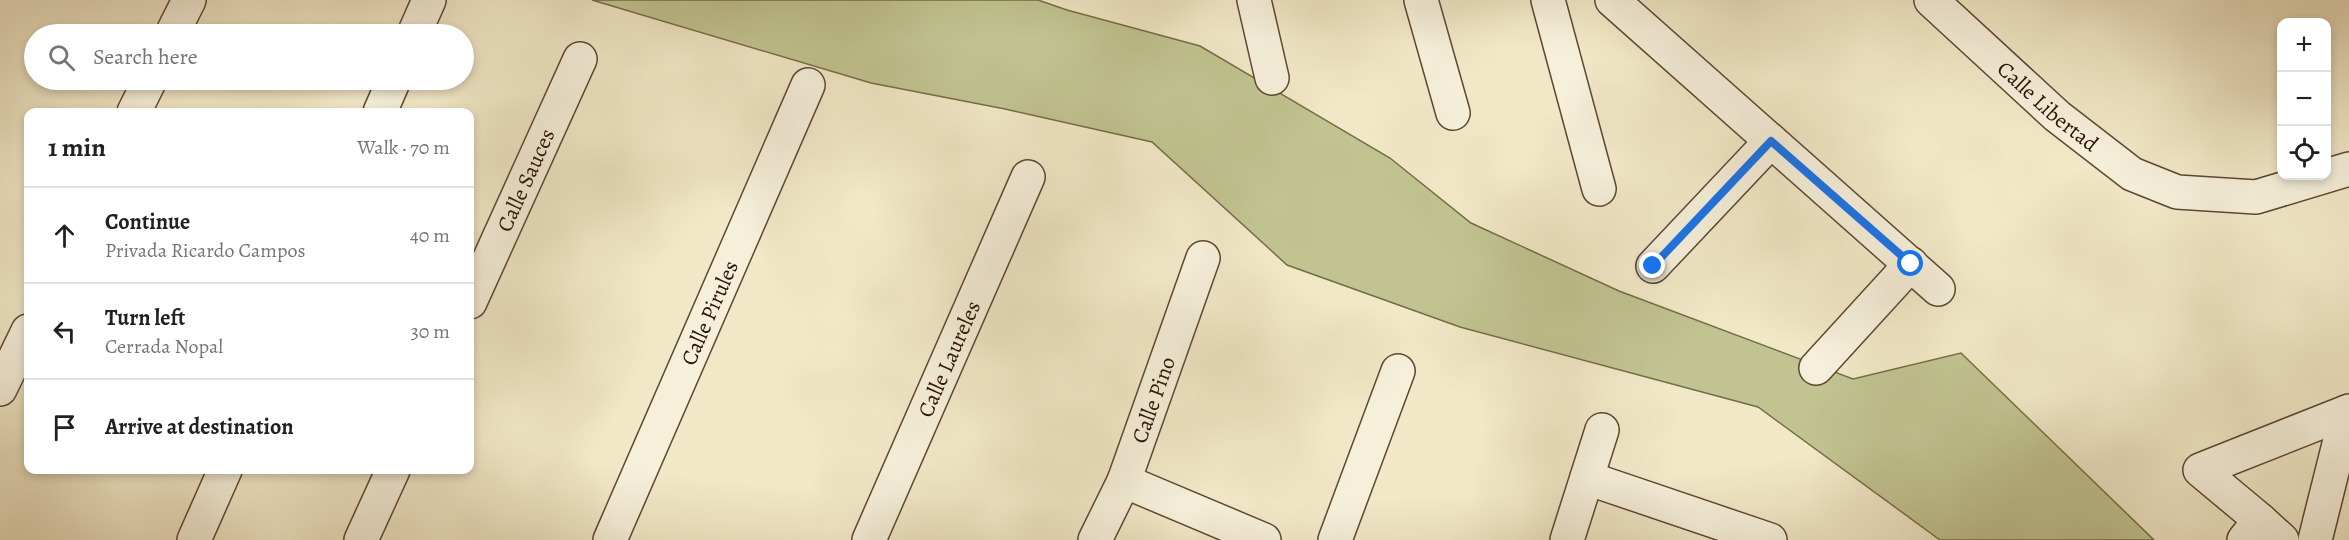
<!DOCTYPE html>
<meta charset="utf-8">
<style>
:root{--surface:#fff;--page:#f2f2f2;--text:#202124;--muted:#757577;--line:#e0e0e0}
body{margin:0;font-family:Alegreya,serif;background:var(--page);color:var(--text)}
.controls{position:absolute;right:18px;top:18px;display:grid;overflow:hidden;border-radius:12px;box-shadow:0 3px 9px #0003}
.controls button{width:54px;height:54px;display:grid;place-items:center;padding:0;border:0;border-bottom:2px solid var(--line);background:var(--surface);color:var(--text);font:30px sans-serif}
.stop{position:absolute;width:18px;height:18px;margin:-14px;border:4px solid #1a73e8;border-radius:50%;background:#fff}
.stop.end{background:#1a73e8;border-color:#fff;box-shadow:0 2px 6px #0008}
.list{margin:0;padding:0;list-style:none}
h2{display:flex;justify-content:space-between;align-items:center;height:78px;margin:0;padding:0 24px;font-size:26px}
h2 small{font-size:20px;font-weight:400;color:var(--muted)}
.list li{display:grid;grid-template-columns:39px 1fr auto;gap:18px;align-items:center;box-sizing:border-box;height:96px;padding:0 24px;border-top:2px solid var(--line)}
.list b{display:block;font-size:22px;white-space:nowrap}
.list p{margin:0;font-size:20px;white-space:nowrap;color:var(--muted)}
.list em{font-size:20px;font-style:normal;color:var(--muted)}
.icon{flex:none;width:33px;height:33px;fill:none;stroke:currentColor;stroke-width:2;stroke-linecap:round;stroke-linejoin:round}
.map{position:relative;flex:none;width:2349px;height:540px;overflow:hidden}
.search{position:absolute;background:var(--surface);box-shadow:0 3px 9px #0003;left:24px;top:24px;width:450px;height:66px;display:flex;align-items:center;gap:15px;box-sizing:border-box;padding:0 21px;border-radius:33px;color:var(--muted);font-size:22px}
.panel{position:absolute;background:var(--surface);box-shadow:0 3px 9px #0003;left:24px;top:108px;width:450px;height:366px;border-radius:12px}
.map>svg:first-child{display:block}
.green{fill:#c1c491;stroke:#766c48;stroke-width:1.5}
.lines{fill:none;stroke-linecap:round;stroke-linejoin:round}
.minor-casing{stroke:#5c4832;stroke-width:36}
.tertiary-casing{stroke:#5c4832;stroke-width:36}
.minor{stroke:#f6f0db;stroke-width:33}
.tertiary{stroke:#f6f0db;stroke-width:33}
.route{stroke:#1a73e8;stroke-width:8}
.labels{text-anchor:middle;stroke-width:4.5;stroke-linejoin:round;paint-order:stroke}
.street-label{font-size:22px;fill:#2a1300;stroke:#f6f0db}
</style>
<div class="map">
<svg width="2349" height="540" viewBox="0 0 2349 540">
<rect width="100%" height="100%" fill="#f1e8c7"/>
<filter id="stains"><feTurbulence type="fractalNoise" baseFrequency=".00333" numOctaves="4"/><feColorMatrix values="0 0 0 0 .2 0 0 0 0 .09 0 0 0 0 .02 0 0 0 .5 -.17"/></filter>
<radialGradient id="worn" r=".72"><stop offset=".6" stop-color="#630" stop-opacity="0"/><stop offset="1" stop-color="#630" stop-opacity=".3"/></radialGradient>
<!-- green -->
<path class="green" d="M592 0H1038L1067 10 1200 46 1390 158 1471 223 1619 291 1853 379 1961 353 2154 540H1940L1758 407 1460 327 1287 265 1152 142 1005 109 871 83Z"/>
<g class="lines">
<defs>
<g id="minor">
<path d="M1254 0 1272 78"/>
<path d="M1421 0 1453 113"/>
<path d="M1548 0 1599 189"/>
<path d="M1612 0 1938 289"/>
<path id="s1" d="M1931 0 2057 116 2132 174 2177 192 2256 197 2349 169"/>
<path d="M172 34 189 0"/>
<path d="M414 34 429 0"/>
<path d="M134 112 150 80"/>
<path d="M380 112 394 80"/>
<path d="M1653 266 1771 141"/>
<path id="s2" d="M470 302 580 59"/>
<path d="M1816 368 1911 264"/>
<path d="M0 389 28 331"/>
<path d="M1587 478 1770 540"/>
<path d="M1124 481 1264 540"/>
<path d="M2260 520 2282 540"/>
<path d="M194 540 225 470"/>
<path d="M361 540 393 470"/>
<path id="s3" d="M610 540 808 85"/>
<path id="s4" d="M869 540 1028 177"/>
<path id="s5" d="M1095 540 1124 481 1203 258"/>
<path d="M1335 540 1398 371"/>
<path d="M1567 540 1602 430"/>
<path d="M2315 540 2347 412"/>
</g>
<path id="tertiary" d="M2244 540 2260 520 2200 470 2349 411"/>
</defs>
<!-- minor casing -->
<use href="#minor" class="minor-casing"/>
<!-- tertiary casing -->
<use href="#tertiary" class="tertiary-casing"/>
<!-- minor -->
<use href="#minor" class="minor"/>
<!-- tertiary -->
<use href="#tertiary" class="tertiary"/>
</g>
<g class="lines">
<!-- route -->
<path class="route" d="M1653 266 1771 141 1911 264"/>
</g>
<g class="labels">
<!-- street labels -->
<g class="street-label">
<text dy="8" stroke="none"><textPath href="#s1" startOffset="158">Calle Libertad</textPath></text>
<text dy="8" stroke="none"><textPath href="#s2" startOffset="134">Calle Sauces</textPath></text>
<text dy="8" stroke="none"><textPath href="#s3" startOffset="248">Calle Pirules</textPath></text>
<text dy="8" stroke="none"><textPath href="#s4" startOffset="198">Calle Laureles</textPath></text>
<text dy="8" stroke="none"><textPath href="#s5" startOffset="152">Calle Pino</textPath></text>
</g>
</g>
<rect width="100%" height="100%" filter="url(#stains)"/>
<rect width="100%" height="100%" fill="url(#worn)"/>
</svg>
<div class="controls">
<button>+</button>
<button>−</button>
<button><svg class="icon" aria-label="locate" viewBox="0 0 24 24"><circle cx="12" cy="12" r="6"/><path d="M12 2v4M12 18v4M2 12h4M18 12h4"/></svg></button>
</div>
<div class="stop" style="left:1911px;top:264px"></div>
<div class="stop end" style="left:1653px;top:266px"></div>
<div class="search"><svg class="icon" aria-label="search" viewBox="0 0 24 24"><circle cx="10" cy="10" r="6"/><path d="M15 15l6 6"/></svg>Search here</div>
<section class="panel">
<h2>1 min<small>Walk · 70 m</small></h2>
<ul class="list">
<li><svg class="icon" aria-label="ahead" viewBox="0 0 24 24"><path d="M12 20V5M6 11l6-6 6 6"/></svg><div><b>Continue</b><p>Privada Ricardo Campos</p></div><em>40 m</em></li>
<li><svg class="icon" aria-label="left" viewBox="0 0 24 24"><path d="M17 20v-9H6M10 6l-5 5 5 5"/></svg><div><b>Turn left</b><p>Cerrada Nopal</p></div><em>30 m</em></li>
<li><svg class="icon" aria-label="arrive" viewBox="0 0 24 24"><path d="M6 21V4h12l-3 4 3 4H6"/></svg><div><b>Arrive at destination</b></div></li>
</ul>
</section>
</div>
